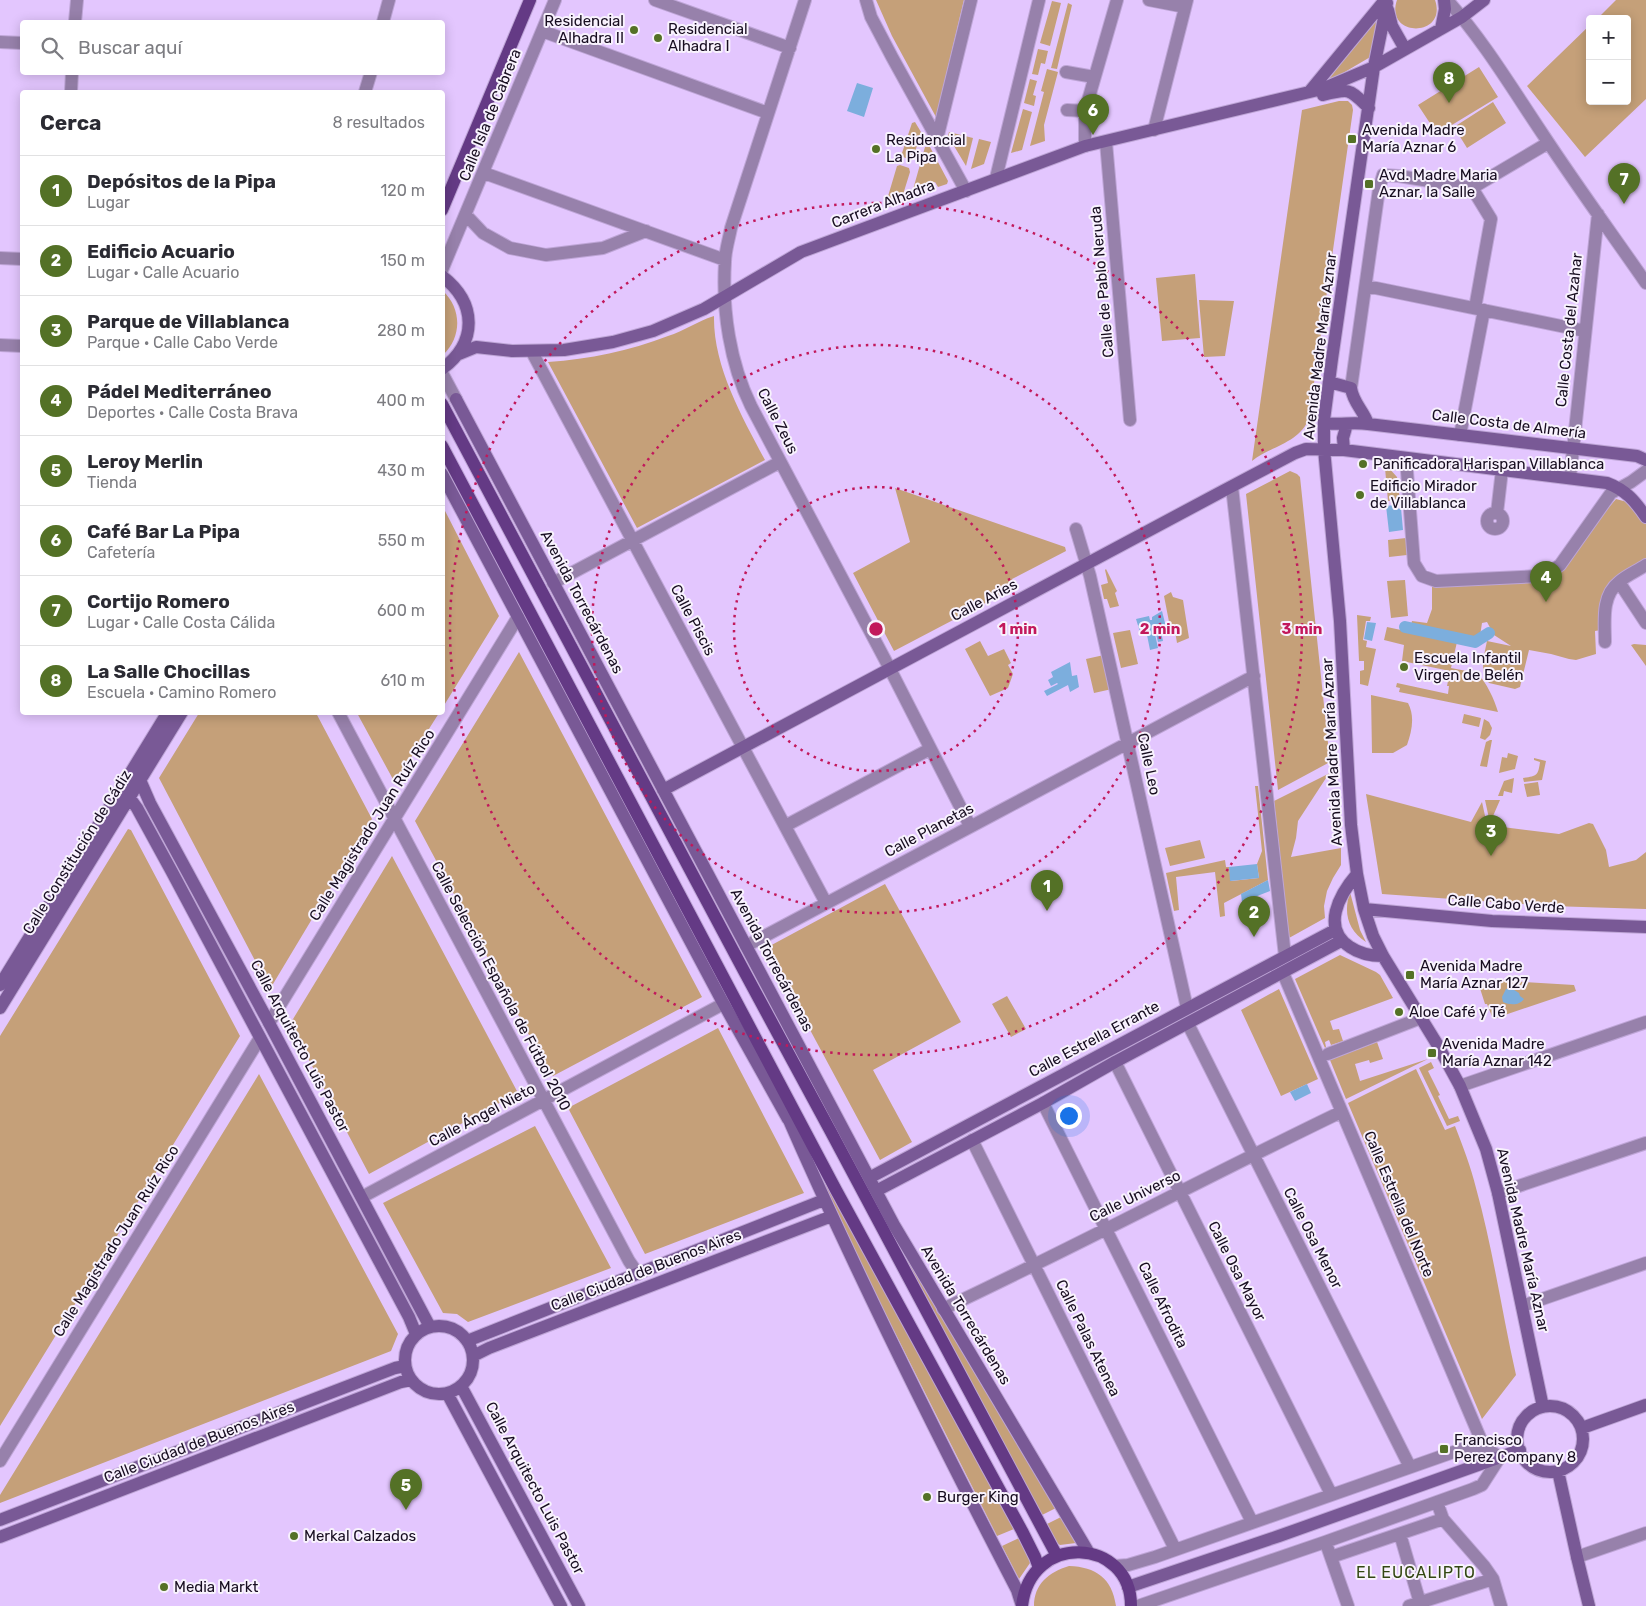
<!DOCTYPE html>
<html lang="es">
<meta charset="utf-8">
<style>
:root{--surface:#fff;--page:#f7f7f7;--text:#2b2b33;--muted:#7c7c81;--line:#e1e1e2;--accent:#547126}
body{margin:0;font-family:Rubik,sans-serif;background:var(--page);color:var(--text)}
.controls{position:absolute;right:15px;top:15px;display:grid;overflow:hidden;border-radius:5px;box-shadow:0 2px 12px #0003}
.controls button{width:45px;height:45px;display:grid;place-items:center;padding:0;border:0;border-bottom:1px solid var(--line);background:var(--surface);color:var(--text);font:25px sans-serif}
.you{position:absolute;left:1068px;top:1115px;width:18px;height:18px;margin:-12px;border:4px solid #fff;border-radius:50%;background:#1a73e8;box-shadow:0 0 0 8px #1a73e833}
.badge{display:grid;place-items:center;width:32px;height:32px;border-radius:50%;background:var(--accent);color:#fff;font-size:16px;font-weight:700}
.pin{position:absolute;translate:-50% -41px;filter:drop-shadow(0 1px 2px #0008)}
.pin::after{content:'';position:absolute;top:26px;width:18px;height:15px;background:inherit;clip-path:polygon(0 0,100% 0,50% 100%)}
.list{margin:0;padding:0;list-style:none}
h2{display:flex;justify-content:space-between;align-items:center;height:65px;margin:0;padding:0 20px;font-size:21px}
h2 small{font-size:16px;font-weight:400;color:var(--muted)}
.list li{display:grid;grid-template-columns:32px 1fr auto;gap:15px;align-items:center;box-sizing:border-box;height:70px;padding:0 20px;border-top:1px solid var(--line)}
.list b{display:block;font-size:19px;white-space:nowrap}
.list p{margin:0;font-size:16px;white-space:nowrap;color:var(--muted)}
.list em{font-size:16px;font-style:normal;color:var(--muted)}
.icon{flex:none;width:28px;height:28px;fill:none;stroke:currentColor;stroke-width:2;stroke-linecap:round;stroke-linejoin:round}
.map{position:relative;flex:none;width:1646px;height:1606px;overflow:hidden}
.search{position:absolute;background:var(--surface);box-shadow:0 2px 12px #0003;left:20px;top:20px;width:425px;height:55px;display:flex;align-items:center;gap:12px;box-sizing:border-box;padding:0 18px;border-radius:5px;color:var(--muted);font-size:19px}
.panel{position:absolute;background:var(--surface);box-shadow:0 2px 12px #0003;left:20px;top:90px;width:425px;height:625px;border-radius:5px}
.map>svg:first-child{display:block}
.green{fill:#c5a079}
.water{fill:#7caedd}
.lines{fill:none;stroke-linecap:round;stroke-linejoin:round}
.canal{stroke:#7caedd;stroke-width:12}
.street-casing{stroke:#bea5d6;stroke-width:14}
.secondary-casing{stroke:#bea5d6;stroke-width:14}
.primary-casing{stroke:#bea5d6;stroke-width:14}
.street{stroke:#9781ab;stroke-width:12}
.secondary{stroke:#795996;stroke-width:12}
.primary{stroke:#643a85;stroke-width:12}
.ring{fill:none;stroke:#c2185b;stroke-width:2.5;stroke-dasharray:2.5 5}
.poi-dot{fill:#547126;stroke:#f8f2fd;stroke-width:2}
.labels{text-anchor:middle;stroke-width:4;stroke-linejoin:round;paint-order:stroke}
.poi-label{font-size:15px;fill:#170d20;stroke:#f8f2fd;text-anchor:start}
.street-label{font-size:15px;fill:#170d20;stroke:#f8f2fd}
.neighbourhood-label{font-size:16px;letter-spacing:1px;fill:#334713;stroke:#f8f2fd}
.centre{fill:#c2185b;stroke:#f8f2fd;stroke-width:2.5}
.ring-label{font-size:15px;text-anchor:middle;font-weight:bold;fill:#c2185b;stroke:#f8f2fd;stroke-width:4;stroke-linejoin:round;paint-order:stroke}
</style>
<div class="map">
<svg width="1646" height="1606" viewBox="0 0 1646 1606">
<rect width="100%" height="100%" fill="#e3c6fe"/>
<!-- green -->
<path class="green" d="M876 0H964L936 117 892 36Z
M1397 0H1435C1448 38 1384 38 1397 0Z
M1616 0H1646V99L1585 157 1527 86 1590 25V101H1627V19H1597Z
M1052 1 1061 3 1050 46 1040 43Z
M1068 3 1072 5 1057 69 1051 68Z
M1378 15 1372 56 1326 83Z
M1038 49 1048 51 1045 64 1041 63 1038 75 1032 74Z
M1479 67 1498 97 1437 134 1418 105Z
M1047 69 1058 72 1044 125 1045 141 1030 146 1044 92 1041 91Z
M1030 79 1037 81 1033 95 1036 96 1034 106 1024 103Z
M1339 101H1348L1352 105 1353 110 1309 418C1300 443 1271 446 1252 461L1302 110Z
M1493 102 1506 123 1467 148 1454 127Z
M1023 109 1032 112 1022 150 1011 153Z
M915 122 921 132 913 159 910 160 901 156 912 123Z
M949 132 973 138 966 166 948 136Z
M979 139 991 142 984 164 971 169Z
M925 147H930L948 181 947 184 938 187 935 182 922 188 923 193 914 197 912 193Z
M900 165 909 168 910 172 901 201 889 207 886 203 897 166Z
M1195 274 1200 338 1162 341 1156 278Z
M443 291C462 309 462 337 443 355Z
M1199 300 1234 301 1225 356 1204 357Z
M714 316C713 366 742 417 765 460L637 528 548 362C590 359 629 351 668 336 684 331 698 321 714 316Z
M447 396 890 1227 1056 1508 1042 1515 888 1228Z
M1388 467 1397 477 1400 500 1388 501 1385 468Z
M1290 471 1297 474 1300 477 1330 762 1278 790 1246 494Z
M895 488 1065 547 1066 551 1012 579 1016 587 894 651 853 573 910 542Z
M1616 499 1631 503 1646 524V560L1617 577 1601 630 1595 631 1596 654 1576 660 1569 659 1551 654 1529 650 1520 687 1515 689 1489 683C1479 671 1484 656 1487 641L1511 646 1494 635 1487 622 1482 623 1480 636 1475 639 1411 625 1412 621 1427 623 1432 609V586L1545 579 1544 594 1548 593 1550 577Z
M443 507 499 616 443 707H442Z
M1406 538 1407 555 1389 557 1388 540Z
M1106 569 1117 591 1115 593 1119 606 1110 608 1107 599H1104L1101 585 1108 583 1105 570Z
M1405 580 1408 616 1391 618 1387 581Z
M1171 592 1173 597 1183 600 1189 638 1177 643 1175 631 1171 632 1164 596Z
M1357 615 1371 617 1370 621H1366L1363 640 1367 641 1366 647 1376 649 1368 686 1360 684V671L1364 670V661H1359Z
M1387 627 1457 642 1451 668 1477 673C1487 683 1494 699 1498 712L1399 692 1400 688 1396 687 1397 683 1448 694 1449 686H1447L1450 671 1402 661 1404 645 1384 640Z
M1130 630 1138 664 1121 668 1113 633Z
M980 641 988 656 1004 649 1011 663 1008 665 1013 674 1008 688 990 696 965 649Z
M1634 644 1646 645V666L1631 645Z
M519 652 702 997 553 1076 546 1067 415 821Z
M1104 655 1112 689 1094 693 1086 659Z
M1371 695 1408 703C1415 716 1412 731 1407 745L1393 753H1372Z
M199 713H316L372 819 270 989 159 778Z
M357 713H439L395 783Z
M1464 714 1481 718 1479 727 1462 723Z
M1484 719 1489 722 1492 728 1490 735 1485 740 1480 738Z
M1490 740H1492L1487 767 1480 766 1486 742Z
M1508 753 1518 756 1515 769 1499 773 1502 757 1507 758Z
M1534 758 1546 761 1542 780 1524 782 1523 778C1537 776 1538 776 1540 762L1534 760Z
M1332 772V774L1337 776 1328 775 1298 821 1296 838 1291 857 1341 848V865L1333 878 1327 891 1324 906 1325 918 1289 938 1274 801Z
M1514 778 1512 793 1504 791 1503 796H1498L1504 781Z
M1538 782 1540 795 1527 797 1524 784Z
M1255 786H1258L1268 880 1224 903 1225 916 1220 917 1215 872 1176 877 1179 910 1174 911 1166 873 1225 860 1226 867H1229L1231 881 1259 878 1257 864 1262 851Z
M1366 794 1471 822 1482 802 1487 825 1559 834 1589 823 1593 824 1606 850 1609 867 1636 860 1646 852V909L1551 906 1382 894Z
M1485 800H1500L1490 823Z
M128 829 131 830 240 1036 0 1426V1036Z
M1200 840 1205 858 1170 866 1165 848Z
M392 856 518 1093 369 1174 290 1024Z
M885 884 961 1022 873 1070 912 1142 880 1160 766 948Z
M1350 892 1360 930 1366 942C1348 930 1343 913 1350 892Z
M1340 955 1376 972 1380 975 1393 998 1330 1021 1333 1030 1339 1029 1343 1041 1331 1045 1329 1040 1325 1042 1326 1047 1325 1048 1295 979Z
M1477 979 1574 985 1576 991 1493 1019 1487 1004H1485Z
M1279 989 1318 1079 1281 1096 1241 1010Z
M1007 996 1026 1029 1011 1037 992 1004Z
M718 1028 804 1193 645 1254 568 1108Z
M1377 1042 1383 1059 1370 1063 1369 1060 1355 1064 1360 1081 1428 1059 1346 1099 1330 1060Z
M1431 1062 1434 1068 1428 1071 1440 1095 1438 1096 1449 1119 1458 1116 1460 1121 1447 1126 1419 1068Z
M1416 1069 1445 1130 1455 1126C1463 1147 1471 1167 1476 1188 1493 1249 1502 1313 1516 1375L1482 1419 1348 1103Z
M259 1074 398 1334 391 1351 0 1503V1495Z
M535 1126 611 1268 468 1322 457 1314 443 1313 383 1203Z
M814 1161 1014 1529 997 1536 870 1283Z
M1061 1517 1077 1542 1076 1543 1060 1545 1057 1543 1047 1524Z
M1019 1538 1030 1559V1563L1019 1579 1002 1546Z
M1069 1566C1096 1567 1112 1578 1116 1606H1034C1034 1584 1049 1572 1069 1566Z"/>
<!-- water -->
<path class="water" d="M857 83 873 88 864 117 847 111Z
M1394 505 1395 509 1401 508 1403 530 1389 532 1386 506Z
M1162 611 1167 631 1161 632 1163 641 1158 642 1156 634H1155L1158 648 1150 650 1146 630 1140 632 1136 619 1149 616 1150 620H1152V617Z
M1367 622 1376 623 1372 641 1364 639Z
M1070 662 1072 676 1077 675 1079 687 1070 692 1068 685 1047 696 1044 691 1058 684 1057 683 1051 686 1048 680 1053 677 1051 672Z
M1257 864 1259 878 1230 881 1229 867Z
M1268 880 1270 891 1242 902 1241 894Z
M1511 988 1519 993 1520 996 1524 999C1519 1006 1510 1005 1503 1002L1502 997 1506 989Z
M1307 1084 1311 1093 1295 1101 1290 1092Z"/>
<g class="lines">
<!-- canal -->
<path class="canal" d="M1405 627 1475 642 1489 633"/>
<defs>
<path id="street" d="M655 0 790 48
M805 0 731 228C729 239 725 251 725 262 722 311 730 363 751 406L890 669 970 826
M866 0 871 17 892 57 966 191
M1149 0 1185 7
M1447 0C1484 41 1513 90 1544 136 1577 186 1612 234 1646 283
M75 22 77 0
M383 22 389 0
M542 31 768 113
M0 42 22 43
M1066 72 1094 77
M71 92 72 72
M365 92 371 72
M1067 110 1085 111
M1154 130 1187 0
M937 139 971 0
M1106 142 1130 420
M1085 146V111L1117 0
M484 173 725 260
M996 178 1039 0
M1472 188 1491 219 1475 308
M466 215 483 233 510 248 546 255 603 248 646 231
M0 258 22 259
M442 270 555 0
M1366 286 1585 331
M0 345 22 346
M532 352 826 903
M442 373 456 399
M1351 388 1379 189 1383 175 1399 176 1472 188 1548 143
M1460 435 1484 310
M1406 458 1414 563 1422 576 1436 581 1540 576 1550 572 1560 565 1611 493 1631 482 1646 471
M1570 478 1598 214
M1232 487 1285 956
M1487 521a8 8 0 1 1 16 0a8 8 0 1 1-16 0Z
M1497 513 1502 470
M1076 529 1090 576 1187 1008
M1619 582 1646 623
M553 583 780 462
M1605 642C1605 622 1601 596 1619 582 1627 575 1637 571 1646 565
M338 712 629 1261 638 1274
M785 826 930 749
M746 946C915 855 1085 767 1254 676
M1283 973 1484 1447
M269 1023 518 617
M1188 1024 1410 1467
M1328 1054 1421 1018
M1115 1062 1331 1494
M1460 1086 1646 1022
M1043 1103 1252 1522
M972 1140 1175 1549
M1498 1193 1646 1143
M362 1197 723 1004
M1522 1306 1646 1263
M943 1309C1077 1246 1208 1176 1341 1112
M0 1461 260 1038
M1437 1502 1443 1519 1484 1566 1493 1579 1501 1606
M1400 1534 1420 1603
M1328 1549 1348 1606
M1331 1557 1443 1519
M1577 1557 1646 1533
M1115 1566 1128 1565 1155 1557 1465 1448 1484 1447 1500 1457 1482 1485 1473 1489 1325 1542 1138 1606
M1409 1606 1493 1579"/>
<path id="secondary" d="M1387 3 1374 67 1332 359 1324 420V449L1340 621 1351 825 1357 874 1364 909 1373 936 1383 956 1437 1044 1460 1086 1486 1149 1498 1193 1543 1407
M1388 10 1392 26 1405 49
M1441 29 1445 9 1444 0
M1310 91 1385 0
M1323 95C1351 88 1349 89 1369 108
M442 276C477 303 478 342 442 369
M459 354 476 347 512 351 564 350 613 342 653 331 704 309 801 252 1085 146 1322 89 1374 67 1462 17 1484 0
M1329 382 1351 388C1353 403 1364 411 1368 424L1637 456 1646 460
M456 399 894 1225 1089 1553
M1324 423C1339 425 1353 422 1368 424
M1344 450 1343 438 1347 424
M442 474 721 999 788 1119
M140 780 150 803 269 1023 430 1327
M663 790 1221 492 1295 453 1306 449 1344 450 1607 483C1626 490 1635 501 1646 517
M129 797 137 808 172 872 409 1317 416 1334
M1357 874C1339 895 1321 928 1350 947 1360 954 1371 956 1383 956
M1364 909 1492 921 1646 927
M0 985 168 712
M0 1008 182 712
M785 1111C856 1274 935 1432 1017 1590L1022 1606
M869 1178 1335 930
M876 1191 1043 1103 1115 1062 1341 941
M405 1360a34 34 0 1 1 68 0a34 34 0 1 1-68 0Z
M467 1341 824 1200
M473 1356 489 1348 832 1216
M461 1386 579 1606
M447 1393 561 1606
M1517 1439a33 33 0 1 1 66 0a33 33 0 1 1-66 0Z
M1582 1428 1646 1405
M1558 1471 1577 1557 1589 1606
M0 1520 395 1368 405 1366
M0 1537 401 1382 411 1380
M1128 1587 1279 1536 1520 1450"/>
<path id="primary" d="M442 210 530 0
M442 404 744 971 831 1132 1057 1556
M442 446 836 1190 1022 1531 1035 1557 1039 1568
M1022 1606C1030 1532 1131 1537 1131 1606"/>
</defs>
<!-- street casing -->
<use href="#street" class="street-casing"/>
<!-- secondary casing -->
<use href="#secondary" class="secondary-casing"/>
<!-- primary casing -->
<use href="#primary" class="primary-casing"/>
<!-- street -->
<use href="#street" class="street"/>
<!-- secondary -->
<use href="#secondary" class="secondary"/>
<!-- primary -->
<use href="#primary" class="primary"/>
</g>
<!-- distance rings -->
<g class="ring">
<circle cx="876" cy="629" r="142"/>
<circle cx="876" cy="629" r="284"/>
<circle cx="876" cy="629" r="426"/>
</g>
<!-- markers -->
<g class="poi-dot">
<circle cx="634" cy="30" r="5"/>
<circle cx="658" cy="38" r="5"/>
<rect x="1347" y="134" width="10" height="10" rx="2.5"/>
<circle cx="876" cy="149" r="5"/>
<rect x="1364" y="179" width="10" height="10" rx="2.5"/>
<circle cx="1363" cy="464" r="5"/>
<circle cx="1360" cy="495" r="5"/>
<circle cx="1404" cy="667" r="5"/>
<rect x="1405" y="970" width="10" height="10" rx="2.5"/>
<circle cx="1399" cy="1012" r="5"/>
<rect x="1427" y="1048" width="10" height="10" rx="2.5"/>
<rect x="1439" y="1444" width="10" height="10" rx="2.5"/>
<circle cx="927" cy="1497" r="5"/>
<circle cx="294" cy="1536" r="5"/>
<circle cx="164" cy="1587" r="5"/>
</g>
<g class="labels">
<!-- poi labels -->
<g class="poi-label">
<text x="624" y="26" text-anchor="end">Residencial<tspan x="624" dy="17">Alhadra II</tspan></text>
<text x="668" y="34">Residencial<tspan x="668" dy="17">Alhadra I</tspan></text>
<text x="1362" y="135">Avenida Madre<tspan x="1362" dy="17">María Aznar 6</tspan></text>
<text x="886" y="145">Residencial<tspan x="886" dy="17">La Pipa</tspan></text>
<text x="1379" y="180">Avd. Madre Maria<tspan x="1379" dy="17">Aznar, la Salle</tspan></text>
<text x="1373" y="469">Panificadora Harispan Villablanca</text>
<text x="1370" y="491">Edificio Mirador<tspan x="1370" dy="17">de Villablanca</tspan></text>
<text x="1414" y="663">Escuela Infantil<tspan x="1414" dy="17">Virgen de Belén</tspan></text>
<text x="1420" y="971">Avenida Madre<tspan x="1420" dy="17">María Aznar 127</tspan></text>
<text x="1409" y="1017">Aloe Café y Té</text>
<text x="1442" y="1049">Avenida Madre<tspan x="1442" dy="17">María Aznar 142</tspan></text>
<text x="1454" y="1445">Francisco<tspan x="1454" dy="17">Perez Company 8</tspan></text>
<text x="937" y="1502">Burger King</text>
<text x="304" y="1541">Merkal Calzados</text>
<text x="174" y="1592">Media Markt</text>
</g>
<!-- street labels -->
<g class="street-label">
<text transform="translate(490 115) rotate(-68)" y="5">Calle Isla de Cabrera</text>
<text transform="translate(883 204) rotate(-21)" y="5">Carrera Alhadra</text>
<text transform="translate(1102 282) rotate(-95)" y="5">Calle de Pablo Neruda</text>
<text transform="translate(1569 330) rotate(-84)" y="5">Calle Costa del Azahar</text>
<text transform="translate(1320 346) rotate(-83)" y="5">Avenida Madre María Aznar</text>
<text transform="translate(778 421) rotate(63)" y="5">Calle Zeus</text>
<text transform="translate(1509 424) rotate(7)" y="5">Calle Costa de Almería</text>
<text transform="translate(984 600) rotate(-28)" y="5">Calle Aries</text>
<text transform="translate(582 602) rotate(62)" y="5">Avenida Torrecárdenas</text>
<text transform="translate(693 620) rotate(62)" y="5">Calle Piscis</text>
<text transform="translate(1332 752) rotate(-93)" y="5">Avenida Madre María Aznar</text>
<text transform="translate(1149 764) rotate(78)" y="5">Calle Leo</text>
<text transform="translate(372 825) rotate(-58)" y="5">Calle Magistrado Juan Ruíz Rico</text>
<text transform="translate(929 830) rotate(-28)" y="5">Calle Planetas</text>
<text transform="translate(77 852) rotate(-58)" y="5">Calle Constitución de Cádiz</text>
<text transform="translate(1506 904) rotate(4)" y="5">Calle Cabo Verde</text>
<text transform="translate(772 960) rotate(62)" y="5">Avenida Torrecárdenas</text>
<text transform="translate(501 986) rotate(62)" y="5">Calle Selección Española de Fútbol 2010</text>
<text transform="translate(1094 1039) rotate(-28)" y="5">Calle Estrella Errante</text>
<text transform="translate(300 1046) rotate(62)" y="5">Calle Arquitecto Luis Pastor</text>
<text transform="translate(482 1115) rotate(-28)" y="5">Calle Ángel Nieto</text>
<text transform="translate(1135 1196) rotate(-26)" y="5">Calle Universo</text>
<text transform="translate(1399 1204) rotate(67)" y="5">Calle Estrella del Norte</text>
<text transform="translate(1313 1238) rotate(63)" y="5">Calle Osa Menor</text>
<text transform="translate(1523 1240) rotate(77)" y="5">Avenida Madre María Aznar</text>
<text transform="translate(116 1241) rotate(-58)" y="5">Calle Magistrado Juan Ruíz Rico</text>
<text transform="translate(646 1270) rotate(-21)" y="5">Calle Ciudad de Buenos Aires</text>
<text transform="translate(1237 1271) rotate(63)" y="5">Calle Osa Mayor</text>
<text transform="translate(1163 1305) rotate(64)" y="5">Calle Afrodita</text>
<text transform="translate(966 1315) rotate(59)" y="5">Avenida Torrecárdenas</text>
<text transform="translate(1088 1338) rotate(64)" y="5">Calle Palas Atenea</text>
<text transform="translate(199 1442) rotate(-21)" y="5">Calle Ciudad de Buenos Aires</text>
<text transform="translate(535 1488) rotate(62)" y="5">Calle Arquitecto Luis Pastor</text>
</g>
<!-- neighbourhood labels -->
<g class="neighbourhood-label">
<text x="1416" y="1578">EL EUCALIPTO</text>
</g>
</g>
<circle cx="876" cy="629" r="8" class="centre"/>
<g class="ring-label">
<text x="1018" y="634">1 min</text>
<text x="1160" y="634">2 min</text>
<text x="1302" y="634">3 min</text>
</g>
</svg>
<div class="controls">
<button>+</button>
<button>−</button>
</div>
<div class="you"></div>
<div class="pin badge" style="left:1047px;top:911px">1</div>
<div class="pin badge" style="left:1254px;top:937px">2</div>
<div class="pin badge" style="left:1491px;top:856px">3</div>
<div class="pin badge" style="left:1546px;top:602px">4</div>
<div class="pin badge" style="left:406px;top:1510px">5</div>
<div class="pin badge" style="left:1093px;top:135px">6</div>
<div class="pin badge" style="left:1624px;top:204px">7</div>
<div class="pin badge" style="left:1449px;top:103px">8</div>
<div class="search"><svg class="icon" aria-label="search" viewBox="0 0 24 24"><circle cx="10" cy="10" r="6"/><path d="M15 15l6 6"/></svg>Buscar aquí</div>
<section class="panel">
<h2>Cerca<small>8 resultados</small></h2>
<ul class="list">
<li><span class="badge">1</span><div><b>Depósitos de la Pipa</b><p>Lugar</p></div><em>120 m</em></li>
<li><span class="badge">2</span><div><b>Edificio Acuario</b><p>Lugar · Calle Acuario</p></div><em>150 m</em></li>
<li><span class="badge">3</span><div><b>Parque de Villablanca</b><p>Parque · Calle Cabo Verde</p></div><em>280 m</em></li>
<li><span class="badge">4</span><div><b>Pádel Mediterráneo</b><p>Deportes · Calle Costa Brava</p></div><em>400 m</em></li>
<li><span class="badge">5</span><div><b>Leroy Merlin</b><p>Tienda</p></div><em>430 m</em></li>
<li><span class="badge">6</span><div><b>Café Bar La Pipa</b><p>Cafetería</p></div><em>550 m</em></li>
<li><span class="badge">7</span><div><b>Cortijo Romero</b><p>Lugar · Calle Costa Cálida</p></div><em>600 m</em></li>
<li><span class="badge">8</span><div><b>La Salle Chocillas</b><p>Escuela · Camino Romero</p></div><em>610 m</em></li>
</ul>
</section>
</div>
